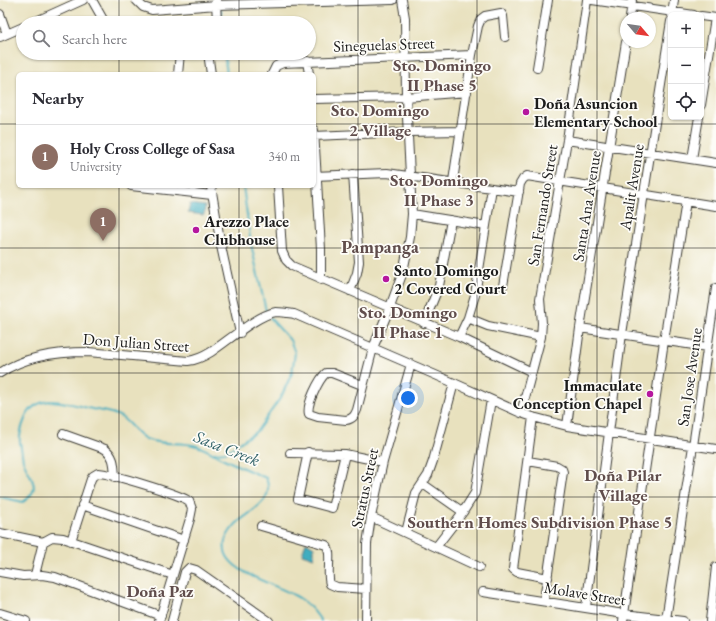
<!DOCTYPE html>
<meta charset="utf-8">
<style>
:root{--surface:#fff;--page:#f7f7f7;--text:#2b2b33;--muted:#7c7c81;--line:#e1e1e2;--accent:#0f766e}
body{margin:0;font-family:"EB Garamond",serif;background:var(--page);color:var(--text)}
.controls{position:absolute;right:12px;top:12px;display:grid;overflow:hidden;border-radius:6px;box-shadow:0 1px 3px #0004}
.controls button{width:36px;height:36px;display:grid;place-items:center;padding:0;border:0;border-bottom:1px solid var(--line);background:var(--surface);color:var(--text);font:20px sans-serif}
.compass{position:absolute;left:620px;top:12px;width:36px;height:36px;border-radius:50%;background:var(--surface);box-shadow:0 1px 3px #0004;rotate:119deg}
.you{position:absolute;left:408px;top:398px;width:14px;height:14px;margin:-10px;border:3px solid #fff;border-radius:50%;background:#1a73e8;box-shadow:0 0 0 6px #1a73e833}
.badge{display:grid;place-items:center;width:26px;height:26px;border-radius:50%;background:var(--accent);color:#fff;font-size:13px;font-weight:700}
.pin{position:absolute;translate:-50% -33px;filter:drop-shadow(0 1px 2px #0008)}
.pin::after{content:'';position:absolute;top:21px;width:14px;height:12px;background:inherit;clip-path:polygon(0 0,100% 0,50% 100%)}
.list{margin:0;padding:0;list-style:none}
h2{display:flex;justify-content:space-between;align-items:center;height:52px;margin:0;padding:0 16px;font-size:17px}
h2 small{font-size:13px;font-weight:400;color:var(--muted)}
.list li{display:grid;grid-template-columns:26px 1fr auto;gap:12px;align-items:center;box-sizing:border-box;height:64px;padding:0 16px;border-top:1px solid var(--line)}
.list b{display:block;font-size:15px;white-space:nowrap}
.list p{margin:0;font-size:13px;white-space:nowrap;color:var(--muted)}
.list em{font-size:13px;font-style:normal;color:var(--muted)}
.icon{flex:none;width:22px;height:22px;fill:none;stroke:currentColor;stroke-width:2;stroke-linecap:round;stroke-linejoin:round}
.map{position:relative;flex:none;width:716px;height:621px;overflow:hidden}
.search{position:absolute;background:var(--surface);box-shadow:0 1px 3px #0004;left:16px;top:16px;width:300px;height:44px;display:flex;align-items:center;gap:10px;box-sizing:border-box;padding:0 14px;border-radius:22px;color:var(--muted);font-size:15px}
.panel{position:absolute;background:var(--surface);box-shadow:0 1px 3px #0004;left:16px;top:72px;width:300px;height:116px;border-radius:6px}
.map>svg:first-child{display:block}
.water{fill:#40adbf;stroke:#2e646e}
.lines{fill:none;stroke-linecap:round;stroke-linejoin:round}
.stream{stroke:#40adbf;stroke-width:2}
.minor-casing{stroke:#3b3a34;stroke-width:10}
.minor{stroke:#fff;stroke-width:8}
.grid{fill:none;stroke:#1c1c1c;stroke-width:1;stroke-opacity:0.55}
.poi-dot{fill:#b5179e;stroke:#fdfcf7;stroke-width:1.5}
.labels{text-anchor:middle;stroke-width:3.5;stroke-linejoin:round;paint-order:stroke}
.street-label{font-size:16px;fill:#1c1c1c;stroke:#fdfcf7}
.poi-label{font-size:16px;font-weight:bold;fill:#1c1c1c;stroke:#fdfcf7;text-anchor:start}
.neighbourhood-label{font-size:17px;font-weight:bold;fill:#604d4c;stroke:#fdfcf7}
.water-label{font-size:17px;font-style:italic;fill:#2c5d65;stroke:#fdfcf7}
.quarter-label{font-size:18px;font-weight:bold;fill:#604d4c;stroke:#fdfcf7}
</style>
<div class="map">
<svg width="716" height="621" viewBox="0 0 716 621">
<rect width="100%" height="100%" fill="#fdfcf7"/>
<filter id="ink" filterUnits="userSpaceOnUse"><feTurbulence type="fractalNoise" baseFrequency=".025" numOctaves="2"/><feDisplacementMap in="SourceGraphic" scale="8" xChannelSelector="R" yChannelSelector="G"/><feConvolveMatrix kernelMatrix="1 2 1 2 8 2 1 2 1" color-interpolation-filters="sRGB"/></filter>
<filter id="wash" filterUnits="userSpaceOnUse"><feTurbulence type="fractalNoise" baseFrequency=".012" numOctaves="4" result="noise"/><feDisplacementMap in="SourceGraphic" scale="16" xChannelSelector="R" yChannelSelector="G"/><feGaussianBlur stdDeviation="0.9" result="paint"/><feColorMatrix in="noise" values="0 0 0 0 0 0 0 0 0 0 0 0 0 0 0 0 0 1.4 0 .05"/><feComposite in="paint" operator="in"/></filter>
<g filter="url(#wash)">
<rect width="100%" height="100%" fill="#e8e1be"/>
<!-- water -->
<path class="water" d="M190 204 205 206 204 215 188 213Z
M306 542 314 547V558L302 554Z"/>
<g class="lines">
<!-- stream -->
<path class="stream" d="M221 9 222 23
M224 53 227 74
M243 186 251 244 266 311
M214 453 226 452 257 431 281 397 292 373 295 353 290 340 270 318
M0 497 23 502C44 488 29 477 23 460 22 455 21 448 20 442 19 435 22 426 25 419 37 390 69 404 92 409 101 411 114 412 121 417 130 423 136 434 146 439 162 446 181 441 197 446 207 449 215 455 224 459 238 466 252 472 266 478 276 502 249 511 236 524 197 565 267 580 292 594 306 601 313 609 321 621"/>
</g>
</g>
<g filter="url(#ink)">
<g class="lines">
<defs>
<path id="minor" d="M92 0 105 23
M136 0 143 7 152 10 217 5 393 0
M592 0 694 15
M216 1 217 23
M0 14 7 34
M672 15 674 0
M701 16 716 18
M630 18 632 0
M32 23 83 0
M0 37 23 27
M208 53 211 74
M307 61 309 74
M537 68 548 0
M178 74 180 53
M272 74 276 66 283 63 472 55
M314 99 406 97 467 92
M701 105 715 18
M314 130 321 249V280
M314 136 408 132 460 131
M567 140 716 163
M692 159 699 117
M314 176 387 173 519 192
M453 181 472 55 478 26 481 19 485 16 501 13 503 16 505 37
M131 186 212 195
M211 186 221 246 240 333
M278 186 282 251 286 260 292 266 459 337 532 372
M412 214 486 226
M503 286 520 184 523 179 527 176 716 206
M350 291 357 273 359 262 353 174
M468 318 488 326 541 337
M424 323 439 286 451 220
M580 328 707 347
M459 337 468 318 475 295 492 188
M0 373C25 356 58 352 88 352L188 361C197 360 203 357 211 352 228 341 257 315 276 312 283 312 288 313 294 314L454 383 521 413 533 417 567 426 716 449
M362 385 332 373H326C319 379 306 405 309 414L318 417 346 420C353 419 355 415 357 410L373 348 390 307 403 272 410 237 412 214 406 97 405 18 402 0
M521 413 541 337 542 323 540 299 567 140 587 0
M533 417 513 569 517 572 548 578
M567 426 580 328 626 42
M63 434 105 449C115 457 114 465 115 477
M308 452 298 499 332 508 345 454
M290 453 345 454 383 462
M528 461 557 466 562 469 563 472 544 600
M423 484 463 512
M82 505 184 540
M371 517 479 567
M261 526 326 545C333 552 326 573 330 584L337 587 366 589
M406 532 416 493 428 475 433 461 454 383
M0 533 43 542
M71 541 91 479 93 476 98 473C110 473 181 495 189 501L192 509 190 519 159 621
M43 542 52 537 63 538 173 575
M436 547 463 512 475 493 491 400
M0 572 23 576 42 575 55 577 161 616
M35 575 43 542
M483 592 624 614 683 621
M586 607 622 334 671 21
M0 613 26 621
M666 619 693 446 716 288
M172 621 185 572 189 568 196 570 269 621
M366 621 367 544 371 517 383 462 411 364
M623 621 664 341 686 201
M710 621 716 567"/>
</defs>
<!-- minor casing -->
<use href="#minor" class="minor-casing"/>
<!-- minor -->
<use href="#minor" class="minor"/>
</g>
</g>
<!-- grid -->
<path class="grid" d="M119 0V23M239 0V23M358 0V621M477 0V621M597 0V621M119 53V74M239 53V74M0 124H18M314 124H716M119 186V621M239 186V621M0 248H716M0 373H716M0 497H716"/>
<!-- markers -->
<g class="poi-dot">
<circle cx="526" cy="112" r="4"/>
<circle cx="196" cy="230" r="4"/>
<circle cx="386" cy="279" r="4"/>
<circle cx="650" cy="394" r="4"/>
</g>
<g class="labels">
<!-- street labels -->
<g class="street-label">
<text transform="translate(384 44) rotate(-2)" y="6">Sineguelas Street</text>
<text transform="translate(631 187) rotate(-81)" y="6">Apalit Avenue</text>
<text transform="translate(542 205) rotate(-81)" y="6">San Fernando Street</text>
<text transform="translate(586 206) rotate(-81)" y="6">Santa Ana Avenue</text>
<text transform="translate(136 342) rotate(4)" y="6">Don Julian Street</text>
<text transform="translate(689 377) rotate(-82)" y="6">San Jose Avenue</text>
<text transform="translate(364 488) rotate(-78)" y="6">Stratus Street</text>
<text transform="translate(585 593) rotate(9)" y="6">Molave Street</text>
</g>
<!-- poi labels -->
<g class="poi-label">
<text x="534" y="109">Doña Asuncion<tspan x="534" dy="18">Elementary School</tspan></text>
<text x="204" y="227">Arezzo Place<tspan x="204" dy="18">Clubhouse</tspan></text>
<text x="394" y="276">Santo Domingo<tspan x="394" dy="18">2 Covered Court</tspan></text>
<text x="642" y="391" text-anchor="end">Immaculate<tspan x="642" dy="18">Conception Chapel</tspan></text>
</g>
<!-- neighbourhood labels -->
<g class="neighbourhood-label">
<text x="442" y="71">Sto. Domingo<tspan x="442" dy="20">II Phase 5</tspan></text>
<text x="380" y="116">Sto. Domingo<tspan x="380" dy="20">2 Village</tspan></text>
<text x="439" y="186">Sto. Domingo<tspan x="439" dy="20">II Phase 3</tspan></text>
<text x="408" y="318">Sto. Domingo<tspan x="408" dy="20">II Phase 1</tspan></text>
<text x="623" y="481">Doña Pilar<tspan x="623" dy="20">Village</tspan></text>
<text x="540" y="528">Southern Homes Subdivision Phase 5</text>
<text x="160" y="597">Doña Paz</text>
</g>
<!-- water labels -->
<g class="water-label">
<text transform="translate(227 448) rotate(22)" y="6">Sasa Creek</text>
</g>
<!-- quarter labels -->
<g class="quarter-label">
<text x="380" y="253">Pampanga</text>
</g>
</g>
</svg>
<div class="controls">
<button>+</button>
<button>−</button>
<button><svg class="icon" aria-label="locate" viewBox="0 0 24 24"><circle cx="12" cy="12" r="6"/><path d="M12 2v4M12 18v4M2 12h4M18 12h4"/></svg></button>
</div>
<svg class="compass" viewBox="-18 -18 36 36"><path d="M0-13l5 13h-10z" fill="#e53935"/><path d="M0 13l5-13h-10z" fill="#7c7c81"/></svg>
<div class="you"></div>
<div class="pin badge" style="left:103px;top:241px;background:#8d6e63">1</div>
<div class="search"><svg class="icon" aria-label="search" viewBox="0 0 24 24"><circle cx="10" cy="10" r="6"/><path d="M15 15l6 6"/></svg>Search here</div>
<section class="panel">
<h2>Nearby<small></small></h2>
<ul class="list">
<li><span class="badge" style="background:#8d6e63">1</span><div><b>Holy Cross College of Sasa</b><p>University</p></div><em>340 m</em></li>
</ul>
</section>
</div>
